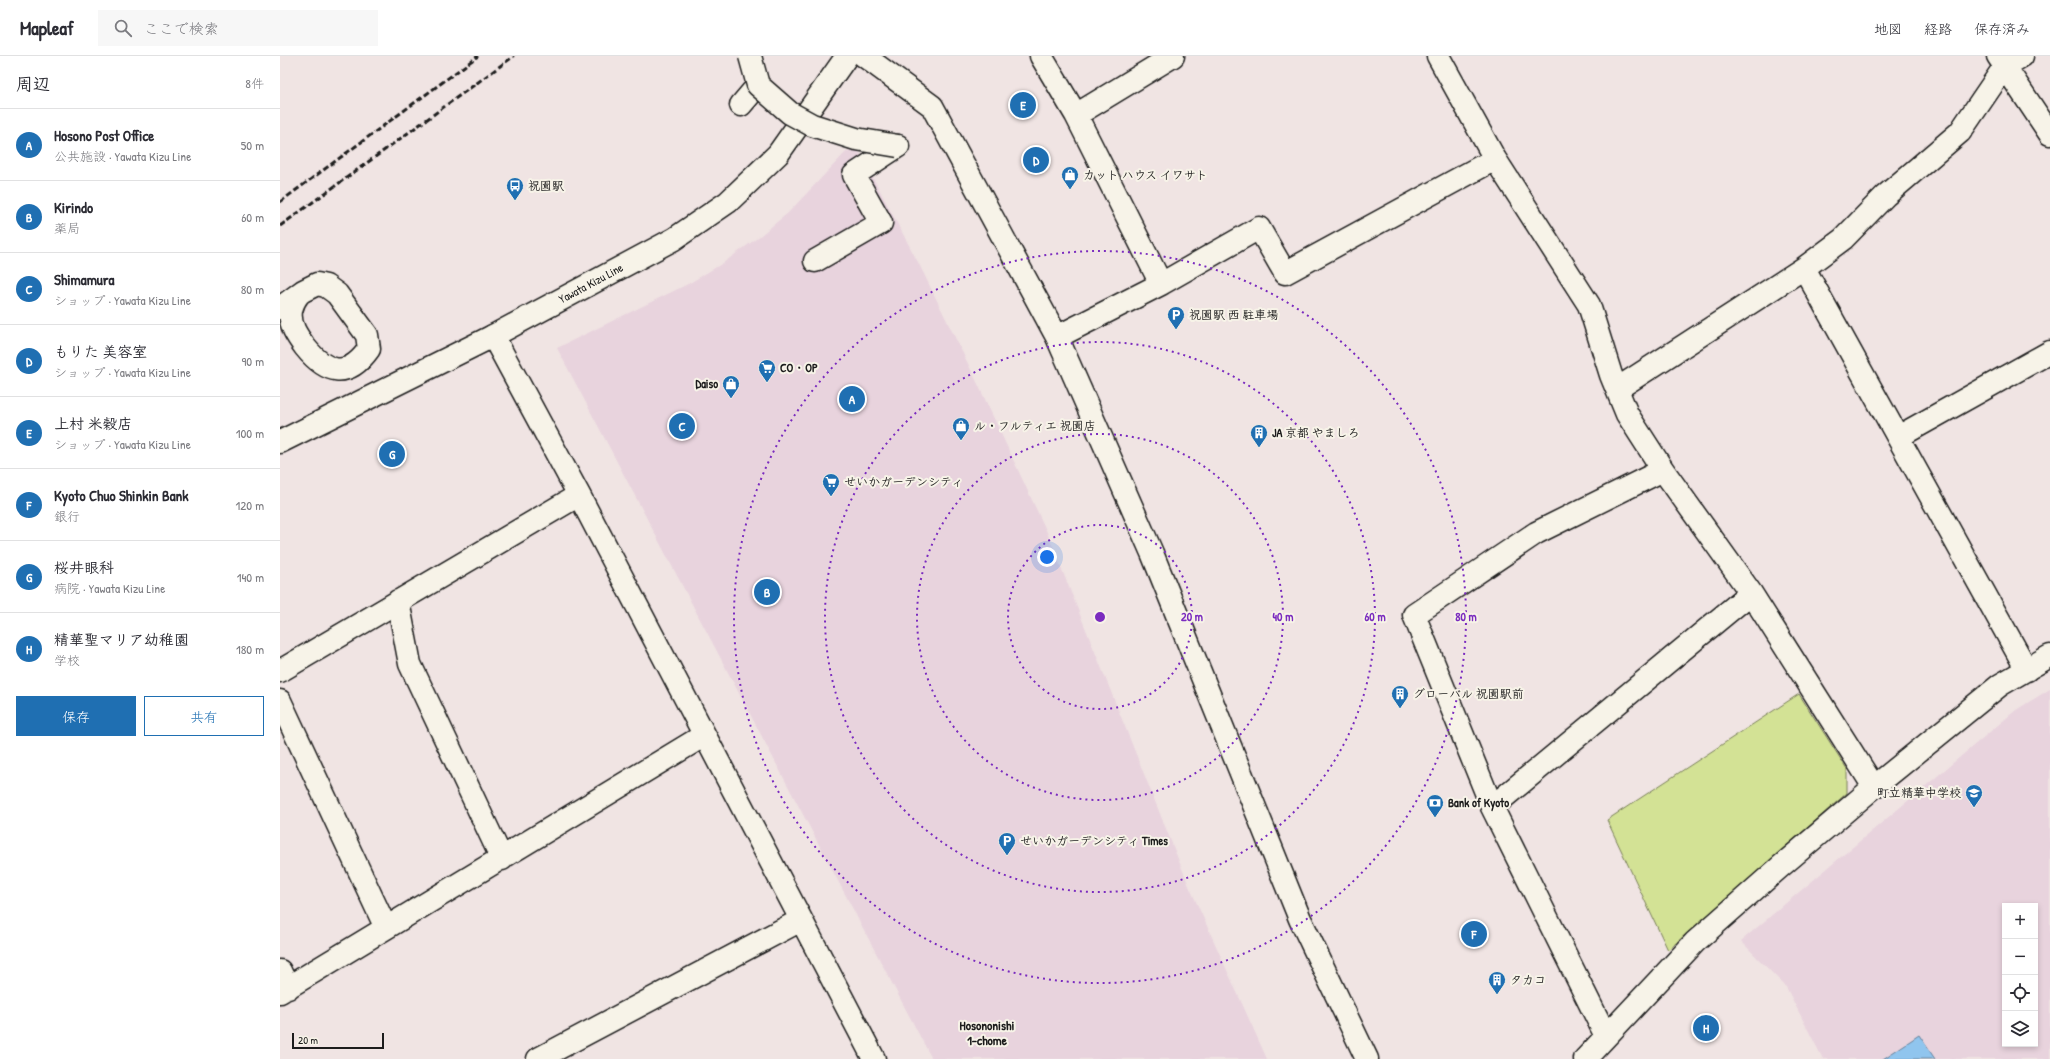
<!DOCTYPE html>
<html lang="ja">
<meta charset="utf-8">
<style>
:root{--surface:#fff;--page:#f7f7f7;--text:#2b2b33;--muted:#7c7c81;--line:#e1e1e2;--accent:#1f6fb2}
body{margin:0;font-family:"Patrick Hand","Klee One",sans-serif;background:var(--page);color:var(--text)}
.controls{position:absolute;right:12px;bottom:12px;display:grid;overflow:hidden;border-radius:0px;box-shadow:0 2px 6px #0003}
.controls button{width:36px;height:36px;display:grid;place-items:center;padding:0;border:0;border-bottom:1px solid var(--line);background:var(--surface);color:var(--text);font:20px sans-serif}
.scale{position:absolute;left:12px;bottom:10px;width:92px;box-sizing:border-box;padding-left:4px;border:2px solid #1c1c1c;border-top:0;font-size:11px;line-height:14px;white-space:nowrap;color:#1c1c1c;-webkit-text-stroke:3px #f7f3e8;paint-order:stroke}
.you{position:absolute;left:767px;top:501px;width:14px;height:14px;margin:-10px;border:3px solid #fff;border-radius:50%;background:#1a73e8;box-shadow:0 0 0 6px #1a73e833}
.badge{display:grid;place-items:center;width:26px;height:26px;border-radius:50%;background:var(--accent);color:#fff;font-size:13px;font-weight:700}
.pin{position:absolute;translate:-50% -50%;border:2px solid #fff;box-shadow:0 1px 4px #0006}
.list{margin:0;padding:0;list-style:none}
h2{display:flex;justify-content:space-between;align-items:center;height:52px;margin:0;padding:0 16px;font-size:17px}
h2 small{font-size:13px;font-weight:400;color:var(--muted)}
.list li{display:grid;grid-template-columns:26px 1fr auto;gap:12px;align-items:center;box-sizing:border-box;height:72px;padding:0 16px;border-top:1px solid var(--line)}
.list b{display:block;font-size:15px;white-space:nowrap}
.list p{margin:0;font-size:13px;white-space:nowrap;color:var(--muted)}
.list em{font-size:13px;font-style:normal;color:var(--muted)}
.actions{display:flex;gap:8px;padding:12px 16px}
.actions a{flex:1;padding:9px 0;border:1px solid var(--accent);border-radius:0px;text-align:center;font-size:14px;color:var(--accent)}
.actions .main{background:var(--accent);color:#fff}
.icon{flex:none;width:22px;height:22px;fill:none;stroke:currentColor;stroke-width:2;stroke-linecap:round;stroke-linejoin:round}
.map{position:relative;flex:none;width:1770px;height:1003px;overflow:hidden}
header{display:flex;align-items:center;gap:24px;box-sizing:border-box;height:56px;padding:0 20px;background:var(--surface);border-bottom:1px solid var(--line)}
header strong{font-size:19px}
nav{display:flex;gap:22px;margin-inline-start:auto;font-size:14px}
.search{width:280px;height:36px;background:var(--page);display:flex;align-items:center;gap:10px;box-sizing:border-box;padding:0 14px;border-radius:0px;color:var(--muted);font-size:15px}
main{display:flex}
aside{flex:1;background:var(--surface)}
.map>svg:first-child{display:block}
.built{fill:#e8d3dd;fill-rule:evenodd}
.green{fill:#d3e295;stroke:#787f58}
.water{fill:#90c5ee;stroke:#62819a}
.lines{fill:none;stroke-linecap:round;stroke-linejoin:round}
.minor-casing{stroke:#1c1c1c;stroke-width:25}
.major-casing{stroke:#1c1c1c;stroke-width:25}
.minor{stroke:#f7f3e8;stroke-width:22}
.major{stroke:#f7f3e8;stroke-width:22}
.rail{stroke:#1c1c1c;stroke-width:3;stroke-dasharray:6 3;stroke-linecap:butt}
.minor-bridge-casing{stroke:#1c1c1c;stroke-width:25;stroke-linecap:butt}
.minor-bridge{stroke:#f7f3e8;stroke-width:22}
.ring{fill:none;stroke:#7b2cbf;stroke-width:2;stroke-dasharray:2 4}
.labels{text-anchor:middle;stroke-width:4;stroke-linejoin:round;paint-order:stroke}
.poi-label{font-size:12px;font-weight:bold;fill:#1c1c1c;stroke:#f7f3e8;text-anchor:start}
.street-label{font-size:12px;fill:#1c1c1c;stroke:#f7f3e8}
.neighbourhood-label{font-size:13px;font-weight:bold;fill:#1c1c1c;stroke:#f7f3e8}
.centre{fill:#7b2cbf;stroke:#f7f3e8;stroke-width:2}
.ring-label{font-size:12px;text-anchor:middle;font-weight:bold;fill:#7b2cbf;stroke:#f7f3e8;stroke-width:4;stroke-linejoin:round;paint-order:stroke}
</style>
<header>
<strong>Mapleaf</strong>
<div class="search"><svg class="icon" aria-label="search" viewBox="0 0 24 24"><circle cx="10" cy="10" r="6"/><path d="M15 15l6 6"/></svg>ここで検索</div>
<nav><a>地図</a><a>経路</a><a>保存済み</a></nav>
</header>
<main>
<aside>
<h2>周辺<small>8件</small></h2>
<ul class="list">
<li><span class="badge">A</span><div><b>Hosono Post Office</b><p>公共施設 · Yawata Kizu Line</p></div><em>50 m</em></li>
<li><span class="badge">B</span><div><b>Kirindo</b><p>薬局</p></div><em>60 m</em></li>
<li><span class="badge">C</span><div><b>Shimamura</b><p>ショップ · Yawata Kizu Line</p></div><em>80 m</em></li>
<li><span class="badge">D</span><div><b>もりた 美容室</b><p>ショップ · Yawata Kizu Line</p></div><em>90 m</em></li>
<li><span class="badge">E</span><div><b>上村 米穀店</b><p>ショップ · Yawata Kizu Line</p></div><em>100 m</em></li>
<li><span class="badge">F</span><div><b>Kyoto Chuo Shinkin Bank</b><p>銀行</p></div><em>120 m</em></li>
<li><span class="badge">G</span><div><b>桜井眼科</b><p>病院 · Yawata Kizu Line</p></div><em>140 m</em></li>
<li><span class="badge">H</span><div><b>精華聖マリア幼稚園</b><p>学校</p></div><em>180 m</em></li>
</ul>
<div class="actions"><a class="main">保存</a><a>共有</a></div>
</aside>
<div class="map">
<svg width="1770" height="1003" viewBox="0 0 1770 1003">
<rect width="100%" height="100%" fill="#f0e4e3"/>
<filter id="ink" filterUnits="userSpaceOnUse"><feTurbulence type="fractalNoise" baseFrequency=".025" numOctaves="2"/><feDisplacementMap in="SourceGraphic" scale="8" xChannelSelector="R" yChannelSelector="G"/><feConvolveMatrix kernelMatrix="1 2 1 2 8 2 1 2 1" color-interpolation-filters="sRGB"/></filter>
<g filter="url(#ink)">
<!-- built -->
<path class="built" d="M576 90 639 208 696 324 766 474 909 830 987 1003H652L277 292 408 228 443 207 476 183 508 157 566 96Z
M1770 633V1003H1543L1506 931 1461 885 1736 654ZM1725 850H1755V988H1725Z"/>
<!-- green -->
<path class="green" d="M1519 638 1567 713V737L1388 894 1327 764Z"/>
<!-- water -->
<path class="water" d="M1639 979 1655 1003H1603Z"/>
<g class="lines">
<defs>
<path id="minor" d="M584 0 652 50 777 281 872 497 1020 863 1087 1003
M761 0 796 59 881 228
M1158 0 1215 103 1309 249 1331 319 1347 358 1383 414 1471 537 1594 731
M1718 0 1770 78
M461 49 478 29
M796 59 893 0
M535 205 601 167 574 119 618 90
M1524 212 1747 614
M0 252 23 235 37 228 46 230 57 238 87 279 89 293C67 324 46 317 25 291 17 280 9 269 11 255 12 249 15 243 19 238
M213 280 299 439 594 1003
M777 281 881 228 979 172 1005 217 1215 103
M1337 333 1524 212 1563 183 1605 140 1680 76 1725 10 1742 0
M1618 381 1770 296
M118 545 130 608 222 803
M0 615 299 439
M0 645 106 872
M1212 751 1471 537
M0 915 8 932
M0 936 423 680
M1326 980 1212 751 1134 559 1256 477 1383 414
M258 1003 521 864
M1305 1003 1415 886 1500 811 1594 731 1720 629 1770 600"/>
<g id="major">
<path id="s1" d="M0 386 213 280 394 183 448 146 498 98 567 0"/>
</g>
</defs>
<!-- minor casing -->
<use href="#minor" class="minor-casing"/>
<!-- major casing -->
<use href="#major" class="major-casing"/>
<!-- minor -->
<use href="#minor" class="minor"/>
<!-- major -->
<use href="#major" class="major"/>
<!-- rail -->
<path class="rail" d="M0 146 198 0
M0 170 234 0"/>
<defs>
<path id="minor-bridge" d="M470 0 478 29 510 57 532 69 576 83 618 90"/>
</defs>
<!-- minor-bridge casing -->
<use href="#minor-bridge" class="minor-bridge-casing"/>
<!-- minor-bridge -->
<use href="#minor-bridge" class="minor-bridge"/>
</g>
</g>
<!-- distance rings -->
<g class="ring">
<circle cx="820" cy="561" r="92"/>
<circle cx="820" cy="561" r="183"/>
<circle cx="820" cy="561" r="275"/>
<circle cx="820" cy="561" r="366"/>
</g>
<!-- icons -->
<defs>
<symbol id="shop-pin" viewBox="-11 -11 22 30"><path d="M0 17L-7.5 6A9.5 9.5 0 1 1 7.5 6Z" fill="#1f6fb2" stroke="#f7f3e8"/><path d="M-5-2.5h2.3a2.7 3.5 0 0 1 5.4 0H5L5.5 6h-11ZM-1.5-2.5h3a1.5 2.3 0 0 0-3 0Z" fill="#fff"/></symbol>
<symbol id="bus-pin" viewBox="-11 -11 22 30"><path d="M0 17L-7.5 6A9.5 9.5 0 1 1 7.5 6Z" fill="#1f6fb2" stroke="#f7f3e8"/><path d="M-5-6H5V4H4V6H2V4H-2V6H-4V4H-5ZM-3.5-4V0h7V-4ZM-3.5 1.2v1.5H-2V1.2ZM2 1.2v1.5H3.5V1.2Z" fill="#fff"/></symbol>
<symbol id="parking-pin" viewBox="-11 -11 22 30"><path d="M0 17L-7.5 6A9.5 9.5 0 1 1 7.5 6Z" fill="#1f6fb2" stroke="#f7f3e8"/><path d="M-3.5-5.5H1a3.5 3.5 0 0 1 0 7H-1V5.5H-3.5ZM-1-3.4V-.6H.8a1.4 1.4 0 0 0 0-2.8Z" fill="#fff"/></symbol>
<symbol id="supermarket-pin" viewBox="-11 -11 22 30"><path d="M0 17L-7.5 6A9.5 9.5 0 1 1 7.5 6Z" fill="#1f6fb2" stroke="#f7f3e8"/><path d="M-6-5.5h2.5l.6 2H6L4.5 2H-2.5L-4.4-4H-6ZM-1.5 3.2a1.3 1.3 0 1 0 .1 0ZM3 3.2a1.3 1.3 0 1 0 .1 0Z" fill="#fff"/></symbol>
<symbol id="building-pin" viewBox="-11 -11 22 30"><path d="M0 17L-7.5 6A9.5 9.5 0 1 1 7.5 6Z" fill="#1f6fb2" stroke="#f7f3e8"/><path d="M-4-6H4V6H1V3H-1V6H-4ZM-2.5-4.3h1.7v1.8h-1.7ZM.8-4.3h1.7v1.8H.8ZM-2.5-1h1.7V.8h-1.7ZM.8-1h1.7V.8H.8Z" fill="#fff"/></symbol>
<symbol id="school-pin" viewBox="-11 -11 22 30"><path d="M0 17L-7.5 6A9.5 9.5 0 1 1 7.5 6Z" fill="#1f6fb2" stroke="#f7f3e8"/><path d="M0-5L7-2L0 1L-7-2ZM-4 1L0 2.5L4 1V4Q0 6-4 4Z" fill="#fff"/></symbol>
<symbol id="bank-pin" viewBox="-11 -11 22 30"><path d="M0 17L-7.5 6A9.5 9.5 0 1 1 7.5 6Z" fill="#1f6fb2" stroke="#f7f3e8"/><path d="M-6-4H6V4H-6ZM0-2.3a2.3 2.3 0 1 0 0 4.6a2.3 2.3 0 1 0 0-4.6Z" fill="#fff"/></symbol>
</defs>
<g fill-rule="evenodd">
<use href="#shop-pin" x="780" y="109" width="20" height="27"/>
<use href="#bus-pin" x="225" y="120" width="20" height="27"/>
<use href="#parking-pin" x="886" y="249" width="20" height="27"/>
<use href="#supermarket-pin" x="477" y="302" width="20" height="27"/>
<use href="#shop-pin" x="441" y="318" width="20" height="27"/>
<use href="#shop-pin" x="671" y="360" width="20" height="27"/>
<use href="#building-pin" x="969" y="367" width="20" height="27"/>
<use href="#supermarket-pin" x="541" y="416" width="20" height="27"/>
<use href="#building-pin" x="1110" y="628" width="20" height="27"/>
<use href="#school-pin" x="1684" y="727" width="20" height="27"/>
<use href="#bank-pin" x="1145" y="737" width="20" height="27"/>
<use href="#parking-pin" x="717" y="775" width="20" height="27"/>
<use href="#building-pin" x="1207" y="914" width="20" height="27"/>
</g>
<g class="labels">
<!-- poi labels -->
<g class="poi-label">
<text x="803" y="123">カット ハウス イワサト</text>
<text x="248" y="134">祝園駅</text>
<text x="909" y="263">祝園駅 西 駐車場</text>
<text x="500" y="316">CO・OP</text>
<text x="438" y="332" text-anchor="end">Daiso</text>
<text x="694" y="374">ル・フルティエ 祝園店</text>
<text x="992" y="381">JA 京都 やましろ</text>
<text x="564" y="430">せいかガーデンシティ</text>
<text x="1133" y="642">グローバル 祝園駅前</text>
<text x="1681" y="741" text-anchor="end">町立精華中学校</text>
<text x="1168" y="751">Bank of Kyoto</text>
<text x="740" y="789">せいかガーデンシティ Times</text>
<text x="1230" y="928">タカコ</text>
</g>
<!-- street labels -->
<g class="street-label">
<text dy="4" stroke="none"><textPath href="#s1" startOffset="349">Yawata Kizu Line</textPath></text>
</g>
<!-- neighbourhood labels -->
<g class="neighbourhood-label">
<text x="707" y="974">Hosononishi<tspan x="707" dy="15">1-chome</tspan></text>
</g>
</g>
<circle cx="820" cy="561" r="6" class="centre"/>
<g class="ring-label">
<text x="912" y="565">20 m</text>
<text x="1003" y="565">40 m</text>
<text x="1095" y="565">60 m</text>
<text x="1186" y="565">80 m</text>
</g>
</svg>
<div class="controls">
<button>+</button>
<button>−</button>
<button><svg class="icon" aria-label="locate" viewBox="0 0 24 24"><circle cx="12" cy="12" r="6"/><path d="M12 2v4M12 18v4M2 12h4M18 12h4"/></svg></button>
<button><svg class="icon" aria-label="layers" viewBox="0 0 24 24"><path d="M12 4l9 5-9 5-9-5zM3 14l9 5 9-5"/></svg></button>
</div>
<div class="scale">20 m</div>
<div class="you"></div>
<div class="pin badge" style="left:572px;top:343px">A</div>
<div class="pin badge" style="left:487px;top:536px">B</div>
<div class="pin badge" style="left:402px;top:370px">C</div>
<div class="pin badge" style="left:756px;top:104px">D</div>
<div class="pin badge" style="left:743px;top:49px">E</div>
<div class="pin badge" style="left:1194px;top:878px">F</div>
<div class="pin badge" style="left:112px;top:398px">G</div>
<div class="pin badge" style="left:1426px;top:972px">H</div>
</div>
</main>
